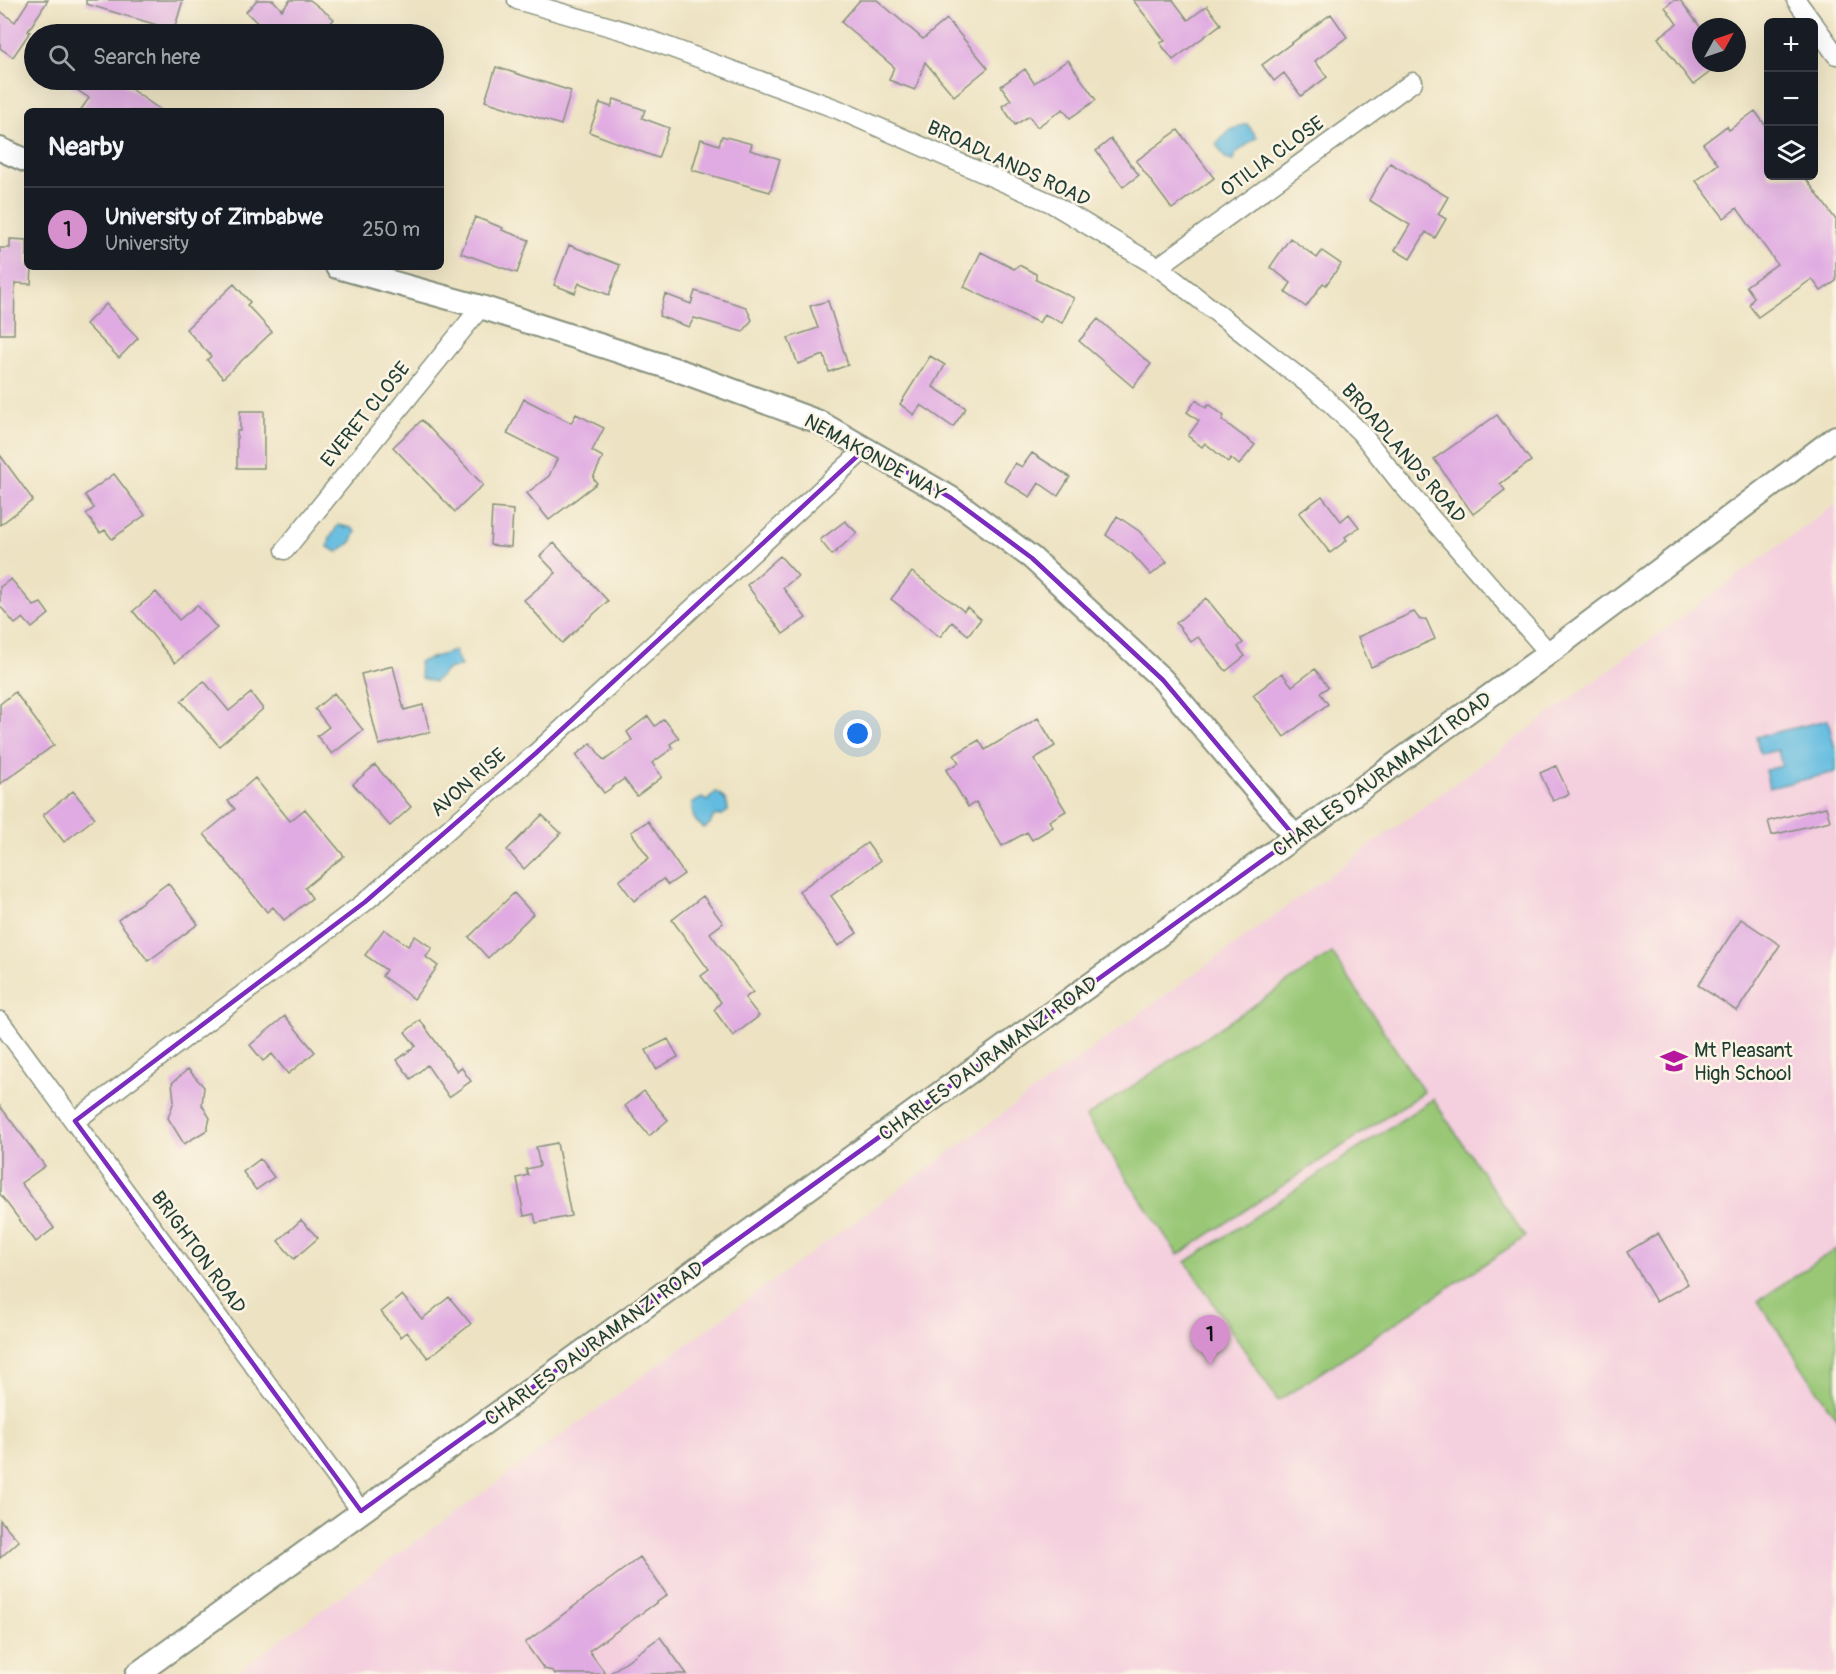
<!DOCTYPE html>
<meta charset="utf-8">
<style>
:root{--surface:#171b24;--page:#242831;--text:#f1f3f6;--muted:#9ea1a6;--line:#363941;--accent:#d690ce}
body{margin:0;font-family:Pangolin,sans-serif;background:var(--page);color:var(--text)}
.controls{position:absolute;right:18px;top:18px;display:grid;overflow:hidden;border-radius:9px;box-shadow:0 6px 24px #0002}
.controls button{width:54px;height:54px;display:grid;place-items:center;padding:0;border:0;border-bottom:2px solid var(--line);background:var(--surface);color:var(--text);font:30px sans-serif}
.compass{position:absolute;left:1692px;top:18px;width:54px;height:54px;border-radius:50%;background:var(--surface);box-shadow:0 6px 24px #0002;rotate:50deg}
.you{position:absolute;left:858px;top:734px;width:21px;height:21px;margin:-15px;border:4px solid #fff;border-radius:50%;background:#1a73e8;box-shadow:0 0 0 9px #1a73e833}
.badge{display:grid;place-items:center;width:39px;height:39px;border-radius:50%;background:var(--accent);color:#111;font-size:20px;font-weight:700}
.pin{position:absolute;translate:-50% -50px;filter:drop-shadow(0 2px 3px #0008)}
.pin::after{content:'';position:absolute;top:32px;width:21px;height:18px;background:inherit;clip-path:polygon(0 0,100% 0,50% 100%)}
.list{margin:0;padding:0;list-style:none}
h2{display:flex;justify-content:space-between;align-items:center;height:78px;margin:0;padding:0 24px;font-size:26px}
h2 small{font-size:20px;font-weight:400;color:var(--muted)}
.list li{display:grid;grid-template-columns:39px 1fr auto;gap:18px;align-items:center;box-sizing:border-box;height:84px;padding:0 24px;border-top:2px solid var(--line)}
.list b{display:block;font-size:22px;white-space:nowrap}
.list p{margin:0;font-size:20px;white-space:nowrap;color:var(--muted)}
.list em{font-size:20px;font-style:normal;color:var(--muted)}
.icon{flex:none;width:33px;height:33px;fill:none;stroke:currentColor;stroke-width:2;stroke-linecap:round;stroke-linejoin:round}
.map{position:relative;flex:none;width:1836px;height:1674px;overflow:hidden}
.search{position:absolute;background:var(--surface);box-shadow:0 6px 24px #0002;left:24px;top:24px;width:420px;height:66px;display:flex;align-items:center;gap:15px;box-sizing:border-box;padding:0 21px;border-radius:33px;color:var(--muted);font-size:22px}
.panel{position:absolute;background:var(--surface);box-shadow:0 6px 24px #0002;left:24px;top:108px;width:420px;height:162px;border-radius:9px}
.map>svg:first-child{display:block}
.built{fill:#f4cfde}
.garden{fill:#99c776;stroke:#5c8255;stroke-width:1.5}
.water{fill:#63bce0;stroke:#417c8a;stroke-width:1.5}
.building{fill:#e0abe2}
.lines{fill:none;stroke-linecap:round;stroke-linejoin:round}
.minor-casing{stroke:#86907c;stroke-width:21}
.tertiary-casing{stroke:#86907c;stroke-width:26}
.minor{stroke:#fff;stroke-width:18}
.tertiary{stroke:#fff;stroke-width:22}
.marked{fill:none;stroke:#7b2cbf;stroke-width:4.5;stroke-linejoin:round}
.labels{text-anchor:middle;stroke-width:5;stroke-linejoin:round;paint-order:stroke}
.street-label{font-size:20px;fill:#1f3d34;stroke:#fcf5e5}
.poi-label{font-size:20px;fill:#1f3d34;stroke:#fcf5e5;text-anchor:start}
</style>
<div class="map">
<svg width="1836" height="1674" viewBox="0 0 1836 1674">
<rect width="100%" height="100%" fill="#fcf5e5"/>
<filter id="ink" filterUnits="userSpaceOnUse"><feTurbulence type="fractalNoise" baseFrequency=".0167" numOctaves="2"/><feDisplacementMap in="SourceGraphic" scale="12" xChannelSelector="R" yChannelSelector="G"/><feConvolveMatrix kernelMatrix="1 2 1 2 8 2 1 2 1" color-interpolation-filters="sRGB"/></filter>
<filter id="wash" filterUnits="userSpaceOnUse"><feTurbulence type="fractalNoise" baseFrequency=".008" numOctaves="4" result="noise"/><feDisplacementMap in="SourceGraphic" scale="24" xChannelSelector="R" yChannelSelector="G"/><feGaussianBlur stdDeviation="1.35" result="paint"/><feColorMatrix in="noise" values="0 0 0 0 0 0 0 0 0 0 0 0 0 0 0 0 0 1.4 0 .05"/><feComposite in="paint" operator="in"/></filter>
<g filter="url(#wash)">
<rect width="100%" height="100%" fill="#ede3c3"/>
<!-- built -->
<path class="built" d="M1836 504V1674H234L1333 873Z"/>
<!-- garden -->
<path class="garden" d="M1332 953 1424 1092 1178 1255 1086 1117Z
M1433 1099 1525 1237 1278 1401 1186 1262Z
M1836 1249V1418L1758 1301Z"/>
<!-- water -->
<path class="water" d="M1247 124 1257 137 1235 154 1233 161 1226 159 1216 144 1230 130Z
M338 525 352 528 356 532 351 542 338 552 328 547 330 538Z
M454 651 461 666 448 669 434 682 421 678 419 662Z
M1828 720 1836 753V772L1769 788 1765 770 1782 766 1778 750 1760 754 1756 737Z
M716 792C724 796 728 802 728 811L722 815 714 816 710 824 704 828C693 821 692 815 692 803L702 798 707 801Z"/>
<g id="blocks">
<!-- building -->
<path class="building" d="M29 0H48L28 31 30 32 13 57 0 48V11L15 22Z
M86 0H183L174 30 86 4Z
M257 0H273L282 10 290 0H310L334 19 322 34H269L246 12Z
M860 0H877L923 39 947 19 988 68 954 96 925 62 915 90 889 80 894 67 841 22Z
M1133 0H1173L1188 20 1207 6 1221 24 1173 60 1160 43 1165 41Z
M1674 0H1680L1701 28V63H1722L1693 85 1658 38 1677 24 1665 7Z
M1331 14 1347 37 1315 61 1327 77 1301 96 1284 73 1274 81 1262 65Z
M1068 60 1096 100 1070 118 1063 109 1037 127 1029 116 1015 125 1002 106 1011 100 1001 86 1025 69 1034 83Z
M496 67 571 91 561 125 485 101Z
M62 80H118L162 111H80L89 98Z
M614 99 645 110 642 118 669 128 658 158 589 132 600 103 611 107Z
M1755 111 1768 129V176H1804L1836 220V281L1821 291 1812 279 1758 317 1749 305 1754 297 1746 286 1777 264 1737 208 1724 218 1696 181 1718 164 1703 144 1727 126 1729 130Z
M1178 130 1214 178 1172 209 1136 161Z
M722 136 752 144 750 150 780 159 770 192 692 170 701 139 719 145Z
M1111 139 1139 175 1123 187 1096 151Z
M1390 163 1448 197 1438 214 1446 219 1435 238 1426 232 1410 259 1395 250 1410 225 1369 200Z
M475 217 503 228 502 230 529 240 517 273 461 253Z
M1290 238 1317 258 1322 251 1341 264 1326 285 1323 283 1306 307 1285 292 1291 283 1270 267Z
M10 239 27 240V267H32L31 284 15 283 14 334H0V248H10Z
M569 245 620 265 609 295 579 283 575 293 554 285Z
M981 252 1014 269 1019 265 1036 274V280L1074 298 1062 323 1044 314 1039 323 964 287Z
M234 284 250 302 247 305 272 332 223 378 207 360 211 356 186 329Z
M695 291 746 307 752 320 743 332 694 318 689 327 659 316 665 294 691 304Z
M828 301 848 365 829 372 824 355 798 364 788 338 818 328 810 306Z
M106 304 138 338 119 358 86 324Z
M1098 319 1151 364 1133 387 1079 341Z
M930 356 945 365 933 387 966 408 953 427 921 405 914 415 900 404Z
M524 399 571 423 576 414 604 428 592 451 603 457 593 478 597 483 549 520 527 493 549 476 557 459 507 434Z
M1196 400 1206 408 1209 404 1224 416 1222 420 1255 445 1239 465 1231 458 1228 462 1205 443 1202 447 1188 436 1199 421 1187 412Z
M240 411H264V468H237V431H240Z
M1497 415 1531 461 1500 484 1505 490 1473 514 1434 459Z
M422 420 483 485 455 512 393 447Z
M1032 453 1070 477 1058 496 1039 483 1030 497 1004 481 1015 463 1022 467Z
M0 455 33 500 0 525Z
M114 474 145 515 112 539 105 530 100 533 86 514 94 508 85 495Z
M1322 496 1341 521 1349 514 1359 527 1345 537 1347 540 1330 553 1299 513Z
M492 508 513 510 511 547 490 545Z
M1117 516 1139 531 1167 562 1151 575 1132 554 1106 535Z
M845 521 857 533 832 555 820 540Z
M554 543 608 601 562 643 524 600 556 573 540 556Z
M780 556 798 576 783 588 806 618 783 634 747 585Z
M912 572 964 611 967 607 981 619 968 635 952 622 940 637 891 599Z
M11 579 34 606 41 603 49 614 32 628 23 618 15 624 0 606V587Z
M156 592 179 620 197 605 217 628 175 663 133 611Z
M1206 598 1243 643 1238 647 1245 656 1226 671 1198 637 1191 642 1176 623Z
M1414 612 1420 620 1426 619 1435 639 1371 667 1358 637Z
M393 666 404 710 423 705 430 732 379 745 361 674Z
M1315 669 1328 687 1320 693 1328 704 1284 737 1253 695 1282 673 1292 686Z
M204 681 229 711 251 693 263 709 219 746 181 701Z
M15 692 54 745 0 784V704Z
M334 693 363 730 332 754 317 736 329 727 315 709Z
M648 716 655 726 664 719 679 738 670 744 673 748 652 763 662 777 637 796 624 779 604 793 576 755 591 743 604 761 632 740 627 732Z
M1038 718 1055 746 1034 759 1066 811 1049 821 1053 827 1032 840 1027 832 1002 846 976 802 968 807 946 770 959 763 954 755 979 740 985 750Z
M375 765 411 807 390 826 353 784Z
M1556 766 1569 794 1553 801 1540 773Z
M255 778 290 821 305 809 344 856 305 888 312 898 284 920 273 907 267 912 204 834 235 809 228 801Z
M73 791 95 818 64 842 43 815Z
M1826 807 1830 821 1772 835 1768 821Z
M542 815 561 833 524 869 507 850Z
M648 821 684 874 668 885 663 879 634 901 619 881 649 858 631 832Z
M867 843 880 861 831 896 857 933 838 946 799 891Z
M168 883 198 924 148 961 118 920Z
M514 893 533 914 488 958 469 937Z
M703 896 723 923 710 933 753 992 745 998 759 1016 733 1036 714 1010 721 1002 701 976 709 970 672 920Z
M1741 919 1780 945 1737 1011 1698 985Z
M384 929 408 946 415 936 432 948 426 957 438 966 414 999 382 976 386 970 365 955Z
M285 1016 315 1052 288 1074 272 1054 263 1061 250 1045Z
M420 1020 457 1071 461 1067 471 1081 449 1097 427 1065 411 1079 397 1060 416 1046 405 1032Z
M668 1039 678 1057 656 1069 646 1050Z
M188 1069 204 1087 202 1105 210 1118 207 1130 184 1144 168 1118 174 1101 172 1083Z
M644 1091 668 1120 649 1136 625 1106Z
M0 1106 45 1166 21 1183 54 1228 36 1242 0 1194Z
M557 1143 571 1216 536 1223 534 1214 524 1216 517 1178 528 1175 526 1169 540 1166 536 1147Z
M260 1159 274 1177 256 1190 243 1172Z
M301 1220 318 1238 294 1259 278 1241Z
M1658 1233 1688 1284 1656 1302 1627 1252Z
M402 1295 422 1319 449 1297 471 1324 428 1358 407 1332 401 1337 381 1312Z
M0 1520 19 1541 0 1558Z
M640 1557 667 1595 589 1651 606 1674H555L553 1671 544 1669 525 1643Z
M660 1637 687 1674H609Z"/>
</g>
</g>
<g filter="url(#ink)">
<use href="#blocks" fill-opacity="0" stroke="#86907c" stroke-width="1.5"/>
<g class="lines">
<defs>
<path id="minor" d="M517 0 628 32 837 109 1051 203 1158 267 1322 395 1361 433 1399 481 1549 653
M1796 0 1812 22
M1814 24 1836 55
M1158 267 1413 82
M285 550 481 307
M0 1021 361 1511
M75 1121 365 902 536 753 866 448"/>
<path id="tertiary" d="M0 149 27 161
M337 267 481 307 683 372 819 422 951 498 1032 558 1163 680 1295 837
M137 1674 1549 653 1836 437"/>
</defs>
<!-- minor casing -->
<use href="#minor" class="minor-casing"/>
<!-- tertiary casing -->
<use href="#tertiary" class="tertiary-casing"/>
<!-- minor -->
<use href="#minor" class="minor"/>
<!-- tertiary -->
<use href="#tertiary" class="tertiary"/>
</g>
</g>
<!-- marked area -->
<path class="marked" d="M866 448 951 498 1032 558 1163 680 1295 837 361 1511 75 1121 365 902 536 753Z"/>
<!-- icons -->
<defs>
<symbol id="school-bare" viewBox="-9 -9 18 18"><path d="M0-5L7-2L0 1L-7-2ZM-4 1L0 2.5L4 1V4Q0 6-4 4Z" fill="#b5179e" stroke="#fcf5e5" stroke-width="2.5" paint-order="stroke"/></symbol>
</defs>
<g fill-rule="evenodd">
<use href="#school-bare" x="1655" y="1042" width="38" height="38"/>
</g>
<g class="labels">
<!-- street labels -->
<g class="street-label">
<text transform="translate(1272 156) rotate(-36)" y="7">OTILIA CLOSE</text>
<text transform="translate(1009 163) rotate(25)" y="7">BROADLANDS ROAD</text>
<text transform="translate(365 414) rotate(-51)" y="7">EVERET CLOSE</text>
<text transform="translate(1404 453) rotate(49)" y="7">BROADLANDS ROAD</text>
<text transform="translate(875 457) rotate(29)" y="7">NEMAKONDE WAY</text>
<text transform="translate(1382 774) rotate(-36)" y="7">CHARLES DAURAMANZI ROAD</text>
<text transform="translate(468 782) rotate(-41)" y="7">AVON RISE</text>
<text transform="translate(988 1058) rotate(-36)" y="7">CHARLES DAURAMANZI ROAD</text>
<text transform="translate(199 1252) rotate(54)" y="7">BRIGHTON ROAD</text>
<text transform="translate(594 1343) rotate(-36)" y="7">CHARLES DAURAMANZI ROAD</text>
</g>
<!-- poi labels -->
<g class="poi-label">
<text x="1694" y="1057">Mt Pleasant<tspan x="1694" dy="23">High School</tspan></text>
</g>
</g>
</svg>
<div class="controls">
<button>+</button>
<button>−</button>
<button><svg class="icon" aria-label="layers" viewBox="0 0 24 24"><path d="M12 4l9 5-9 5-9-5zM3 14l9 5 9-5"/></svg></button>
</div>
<svg class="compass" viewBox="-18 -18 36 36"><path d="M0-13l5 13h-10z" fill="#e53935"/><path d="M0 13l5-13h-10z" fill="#9ea1a6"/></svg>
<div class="you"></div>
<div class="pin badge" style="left:1210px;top:1365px">1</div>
<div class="search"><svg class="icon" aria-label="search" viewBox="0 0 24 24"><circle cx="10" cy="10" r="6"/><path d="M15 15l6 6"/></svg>Search here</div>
<section class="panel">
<h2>Nearby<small></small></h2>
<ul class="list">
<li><span class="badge">1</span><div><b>University of Zimbabwe</b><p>University</p></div><em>250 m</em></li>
</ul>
</section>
</div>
